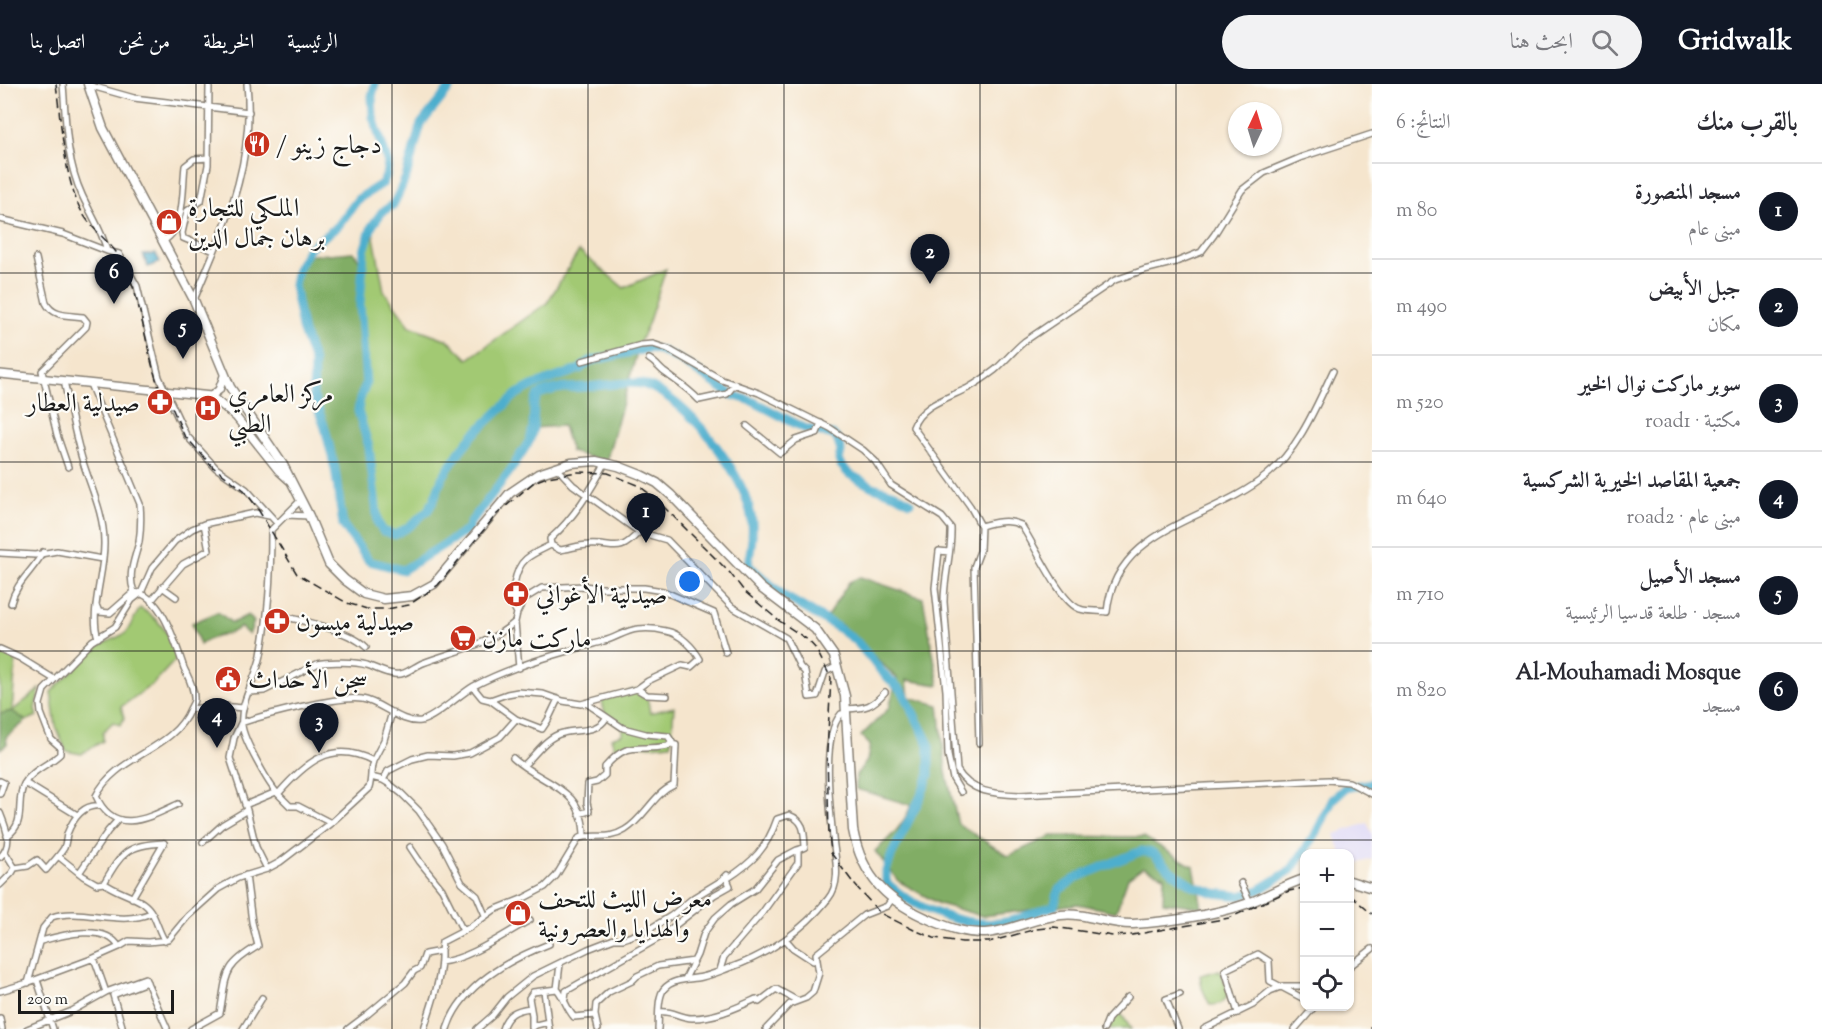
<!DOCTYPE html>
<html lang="ar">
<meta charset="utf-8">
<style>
:root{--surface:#fff;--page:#f2f2f3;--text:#2b2b33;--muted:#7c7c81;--line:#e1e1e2;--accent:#111827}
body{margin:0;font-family:"Sorts Mill Goudy",Amiri,serif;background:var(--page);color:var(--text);direction:rtl}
.controls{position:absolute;right:18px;bottom:18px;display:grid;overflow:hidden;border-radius:12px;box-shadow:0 2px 4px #0004}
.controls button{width:54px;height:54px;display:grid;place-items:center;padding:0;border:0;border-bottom:2px solid var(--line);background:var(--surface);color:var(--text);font:30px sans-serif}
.compass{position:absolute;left:1228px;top:18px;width:54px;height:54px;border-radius:50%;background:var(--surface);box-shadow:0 2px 4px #0004;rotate:4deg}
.scale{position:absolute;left:18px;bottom:15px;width:156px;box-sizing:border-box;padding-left:6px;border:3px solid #1c1c1c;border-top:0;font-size:16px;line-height:21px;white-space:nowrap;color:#1c1c1c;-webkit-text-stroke:4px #fdfcf7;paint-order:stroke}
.you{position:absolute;left:690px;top:498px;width:21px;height:21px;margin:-15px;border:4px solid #fff;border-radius:50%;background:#1a73e8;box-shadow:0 0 0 9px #1a73e833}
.badge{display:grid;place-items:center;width:39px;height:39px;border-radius:50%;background:var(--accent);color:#fff;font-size:20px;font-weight:700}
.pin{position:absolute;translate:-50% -50px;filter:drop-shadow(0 2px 3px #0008)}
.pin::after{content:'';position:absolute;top:32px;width:21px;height:18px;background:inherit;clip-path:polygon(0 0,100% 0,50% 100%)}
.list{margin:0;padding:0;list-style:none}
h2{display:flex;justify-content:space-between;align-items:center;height:78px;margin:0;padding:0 24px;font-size:26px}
h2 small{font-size:20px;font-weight:400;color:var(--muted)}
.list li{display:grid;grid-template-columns:39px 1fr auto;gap:18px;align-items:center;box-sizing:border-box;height:96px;padding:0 24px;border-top:2px solid var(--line)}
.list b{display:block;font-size:22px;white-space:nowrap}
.list p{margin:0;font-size:20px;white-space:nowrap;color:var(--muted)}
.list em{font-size:20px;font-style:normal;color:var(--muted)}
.icon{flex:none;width:33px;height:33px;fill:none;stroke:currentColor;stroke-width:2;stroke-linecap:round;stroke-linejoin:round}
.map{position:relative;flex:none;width:1372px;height:945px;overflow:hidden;direction:ltr}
header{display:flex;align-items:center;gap:36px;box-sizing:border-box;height:84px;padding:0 30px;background:var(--accent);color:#fff}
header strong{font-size:28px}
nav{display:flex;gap:33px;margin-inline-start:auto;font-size:21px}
.search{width:420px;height:54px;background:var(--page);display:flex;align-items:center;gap:15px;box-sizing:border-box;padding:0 21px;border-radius:33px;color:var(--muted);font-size:22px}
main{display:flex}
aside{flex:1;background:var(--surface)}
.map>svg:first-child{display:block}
.built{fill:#dcd6f6}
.green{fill:#a2c973;stroke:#5f7248;stroke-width:1.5}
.forest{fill:#81ad65;stroke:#4e6440;stroke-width:1.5}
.water{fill:#4eaecd;stroke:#356574;stroke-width:1.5}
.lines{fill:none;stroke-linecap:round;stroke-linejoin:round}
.river{stroke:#4eaecd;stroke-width:9}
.minor-casing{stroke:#888074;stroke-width:8}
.secondary-casing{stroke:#888074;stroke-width:10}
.primary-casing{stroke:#888074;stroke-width:11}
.minor{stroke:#fff;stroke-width:5}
.secondary{stroke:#fff;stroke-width:7}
.primary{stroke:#fff;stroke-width:8}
.rail{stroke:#1c1c1c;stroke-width:1.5;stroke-dasharray:9 4.5;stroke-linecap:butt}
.grid{fill:none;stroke:#1c1c1c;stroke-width:1.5;stroke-opacity:0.55}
.labels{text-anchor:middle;stroke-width:4.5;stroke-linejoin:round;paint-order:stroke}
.poi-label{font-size:26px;fill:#1c1c1c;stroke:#fdfcf7;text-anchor:start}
</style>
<header>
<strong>Gridwalk</strong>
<div class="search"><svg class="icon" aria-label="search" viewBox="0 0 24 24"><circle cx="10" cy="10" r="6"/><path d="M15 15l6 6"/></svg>ابحث هنا</div>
<nav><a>الرئيسية</a><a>الخريطة</a><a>من نحن</a><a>اتصل بنا</a></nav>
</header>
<main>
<aside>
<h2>بالقرب منك<small>النتائج: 6</small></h2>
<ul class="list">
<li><span class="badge">1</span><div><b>مسجد المنصورة</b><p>مبنى عام</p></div><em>80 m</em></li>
<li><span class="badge">2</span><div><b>جبل الأبيض</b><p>مكان</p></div><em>490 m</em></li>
<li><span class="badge">3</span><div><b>سوبر ماركت نوال الخير</b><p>مكتبة · road1</p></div><em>520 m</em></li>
<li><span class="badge">4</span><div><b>جمعية المقاصد الخيرية الشركسية</b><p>مبنى عام · road2</p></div><em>640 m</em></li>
<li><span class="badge">5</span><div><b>مسجد الأصيل</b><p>مسجد · طلعة قدسيا الرئيسية</p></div><em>710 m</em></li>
<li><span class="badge">6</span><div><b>Al-Mouhamadi Mosque</b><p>مسجد</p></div><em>820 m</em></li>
</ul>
</aside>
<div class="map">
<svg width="1372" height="945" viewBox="0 0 1372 945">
<rect width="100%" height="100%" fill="#fdfcf7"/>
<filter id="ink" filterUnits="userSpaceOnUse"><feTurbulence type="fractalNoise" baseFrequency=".0167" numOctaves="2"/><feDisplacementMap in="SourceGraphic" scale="12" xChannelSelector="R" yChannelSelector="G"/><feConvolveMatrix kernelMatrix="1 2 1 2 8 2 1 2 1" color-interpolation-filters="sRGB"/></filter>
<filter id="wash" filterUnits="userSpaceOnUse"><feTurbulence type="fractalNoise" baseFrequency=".008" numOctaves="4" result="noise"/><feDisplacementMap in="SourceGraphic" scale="24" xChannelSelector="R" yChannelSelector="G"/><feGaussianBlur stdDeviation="1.35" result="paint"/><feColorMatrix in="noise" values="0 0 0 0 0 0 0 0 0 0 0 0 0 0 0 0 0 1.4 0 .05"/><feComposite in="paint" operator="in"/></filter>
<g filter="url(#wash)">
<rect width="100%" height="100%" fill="#f5e5cd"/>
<!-- built -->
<path class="built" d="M1367 739 1372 749V775L1352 781 1350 780V770L1341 769 1335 750Z"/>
<!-- green -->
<path class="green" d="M372 142 384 207 410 242 448 256 468 275 547 219 579 167 624 204 666 185 648 240 635 268 590 277 580 285 525 305 503 322 465 360 439 400 434 416 428 426 404 446 393 451 383 447 378 439 369 363 358 321 365 304 362 242 363 176Z
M140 524C161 536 170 551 178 573L154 599 121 623 124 634 121 641 113 638 103 648V657L81 670 66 667 56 643 51 608 97 563 126 549Z
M0 568 16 575 12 627 40 605 35 625 37 632 26 637 12 627 0 630Z
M637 605 647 611 650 629 674 623 671 660 650 662 634 659 615 664 611 654 623 650V644L606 634 601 614Z
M1220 886 1229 908C1225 918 1221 921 1210 921L1202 904 1200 891Z
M1120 928 1131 945H1111L1108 941 1113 932Z"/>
<!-- forest -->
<path class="forest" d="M353 168 363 180 361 208 362 272 366 300 359 321 373 393 378 439 387 449H398L428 426 447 386 481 343 525 305 580 285 596 273 638 265 606 378 571 368 563 342 533 344 530 356 469 445 403 486 369 477 343 441 334 380 325 344 313 311 314 279 294 213 295 192 303 172Z
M860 493 923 514 939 601 907 596 909 613 939 621 946 688 958 740 1008 772 1051 752 1144 753 1194 783 1202 823 1163 818 1164 792 1143 783 1128 794 1116 828 1078 820 982 832 939 820 898 797 875 767C891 753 904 741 911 721L856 705V691L867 677 870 661 861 652 889 624 897 594 841 541 826 534 849 498Z
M218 528 232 539 248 531 254 538 249 551 240 543C228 554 211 550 200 561L192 539Z
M12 627 26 637 6 653 7 660 0 665V630Z"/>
<!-- water -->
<path class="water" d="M156 170 160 178 148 183 143 171Z"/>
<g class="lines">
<!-- river -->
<path class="river" d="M375 0 372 12 373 33 388 79 386 92 383 99 358 115 338 142 309 164 297 185 294 201 302 244 314 278 313 311 325 344 335 385 343 441 369 477 403 486 469 445 470 439 510 387 530 356 533 344 534 320 538 311C553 303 569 304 586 303 602 302 631 296 645 301 686 314 741 386 750 427 755 444 751 464 748 481L784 512 837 543 857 558 882 588 903 608 929 660V691L920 714 892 770 886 787V798C916 827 973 848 1014 836 1028 832 1040 826 1054 822L1059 806 1078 793 1141 767 1153 769 1171 787 1194 802 1215 809 1240 812 1259 806 1291 786 1314 753 1333 715 1345 704 1372 699
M453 0 421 40 406 93 398 111 393 121 382 128 372 142 364 167 360 220 366 300 360 315 358 327 369 363 378 439 383 447 395 451 410 442 428 426 434 416 442 394 460 367 474 350 517 310 532 302 580 285 590 277 650 264 662 267 683 278 732 311 752 317 804 344 833 351 837 355 841 367 839 376 841 381 849 390 873 403 895 410 910 418"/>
</g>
</g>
<g filter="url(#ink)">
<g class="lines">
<defs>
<path id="minor" d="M63 0C66 38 66 76 82 111 91 131 102 146 107 167L119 170 137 202 159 293 186 351 216 384 246 405 277 439
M209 0 208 81 201 117 187 127 182 149 183 154 214 167
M88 1 134 14 249 28
M0 135 63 150 107 167
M163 157C186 145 182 105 185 82L194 75 208 74
M36 174 46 219C53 233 69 231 83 233L87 238 86 243 42 287 57 351 68 383
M194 216C224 143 255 82 247 0
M649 275C656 279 659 284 664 288 676 297 688 304 699 316L727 310 735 300
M582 277 641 261 653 260 668 265 722 296 759 309 830 344 863 366 875 377 891 401 942 433 951 444C952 468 944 492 944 518L957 686C970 709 996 710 1020 711L1328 696 1349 698 1372 710
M64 297C70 324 75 352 83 378 91 404 104 430 104 458 105 488 89 526 98 554
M90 300 140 420C141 432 141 445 139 458 135 475 127 490 134 508
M747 342 780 369 796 356 817 349 821 339
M556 383 573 401 639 448
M287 431 309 432
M981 442C994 438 1008 435 1021 441 1034 459 1060 519 1080 525 1088 528 1099 526 1107 528 1115 442 1212 437 1267 391 1298 366 1316 323 1333 287
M551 461 550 455C574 434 591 406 606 378
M949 468 939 467 935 504 946 607 948 671 953 695 961 708
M0 469 35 471 57 467 102 475
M162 503 176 513
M151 517 183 480 209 466 204 440
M11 519C16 498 34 486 43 468
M97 523 99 528 110 529 134 508C162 510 176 561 184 584 188 593 195 605 194 616 194 618 191 623 190 625
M267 529C292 534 348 545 366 563
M517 529 524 515 542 504 584 502 600 504H644L663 507 714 529 726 569
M515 538 517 529C509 516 514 485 526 475 533 469 543 465 551 461L560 466C569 465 579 461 588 461 615 459 617 472 639 448L667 456 732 523 786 554 800 583 805 588 809 613 817 612 825 588 838 582
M0 565 20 574 54 595
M473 603 482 614 490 616 507 610 518 608 543 610 563 617 581 620 637 605 647 611 667 612
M250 608 264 607 317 580C328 577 356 578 367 581 376 584 384 589 394 590 405 592 413 583 423 579 455 567 489 561 515 538L519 584
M490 616 516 635
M846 625C866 624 872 623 885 608
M979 659 974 483 980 467 981 442 970 422 913 343C921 321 948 314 968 304 977 299 987 292 995 286 1005 277 1014 266 1025 257L1115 196 1144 186 1176 178 1201 168 1214 151 1242 106 1264 89 1302 73 1372 50
M513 674C542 701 584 702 584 753
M373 677C370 686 372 694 369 704L331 739 298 722H290L278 710C305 679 331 655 373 677L384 656 392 628
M523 682C535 672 545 653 563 649 577 645 598 649 606 634
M371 693 383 696 388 699 401 709 419 727 442 760 462 799 477 812 485 831
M383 696 388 687 412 675 428 671 453 672 470 669 500 653 516 635 542 645 548 636 558 615
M25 699 77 731
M0 710 4 699 0 697
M278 710C269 701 243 655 242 641 239 619 257 593 261 571 269 530 271 487 271 446L301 416
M178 720C148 734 114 753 96 712 116 671 173 667 190 625L221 622 243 624
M245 721 276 708
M0 729C6 744 14 760 0 773
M579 730 589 727 587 719 588 700 597 698 605 691V683C629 655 637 668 668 662L672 658 668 652 646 650 623 644 586 619
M7 752C27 739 15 718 24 700 33 685 49 681 60 670V663L51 655 41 629 40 620 44 606 92 557 115 543 132 516 141 509 152 484 175 457 192 445 204 440 255 429 269 432
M203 758 222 741 247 726
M410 763 420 778 442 805 463 847
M58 772 83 792 97 800 104 799C116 808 131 811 143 819 156 828 157 846 165 857
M15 784 28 782 37 776 46 786C52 779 59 772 64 764 66 759 66 755 67 750 73 735 83 720 100 722
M267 785 256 763 247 726 230 674 234 654 241 639C264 631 340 611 362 615 382 618 400 640 421 637 435 634 460 610 474 602 514 581 561 569 604 557 616 554 626 546 638 545 647 544 658 545 666 547 681 550 693 563 700 575L691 583 682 581 648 597 637 605
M79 789 108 747 117 737
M104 799C122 768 127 761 164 759
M1241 799 1250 818
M0 801 12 789 15 784 5 768
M132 814 164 759
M786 856 793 864 813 877 817 875
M41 857C62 851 106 839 119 863
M94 874 106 908
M441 878C470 875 504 850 530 836
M1350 882 1372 865
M685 895 697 871 704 849 715 834 731 820 755 805 778 776 797 766
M37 896 53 945
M28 899 43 844 52 833C82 823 119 843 151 829
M557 905 560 880
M0 907 24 900 94 874 119 863 129 857 148 858 168 856 188 832 218 805 238 794 267 785 280 778 331 739
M544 907 548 938
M565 915 566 907 659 854 714 811 730 802 727 795C753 778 767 764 777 735L789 731C805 737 804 748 805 763L798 766V779L762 829 724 873 720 886
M660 928C672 926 680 934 692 934 715 934 736 924 756 915L759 918 776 905 796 916
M1238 929 1225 886 1258 870 1269 877 1270 897 1304 915
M595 931 596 920 609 908 632 897 637 892 658 882 694 877
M0 934 2 945
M122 942 113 911 147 898
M27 945 72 927 106 908 145 894 167 944
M191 945 220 929C227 891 222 883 258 862L252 838 246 791
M243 945 262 914
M348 945 368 930 405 899 414 887 420 884 425 870 441 867 442 858 469 844 494 826 524 814 545 803 556 792 579 754C596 749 607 757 625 746 645 734 653 710 674 701L676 661 671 660
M424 945C432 919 442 894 441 867
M447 945C460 902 510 875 549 860
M477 945 492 932 507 913 533 892 588 865 614 855H623L648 846 671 832 693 814 721 797 727 791V793
M502 945C507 930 515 926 530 924
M549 945 548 938 536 941 532 944V931L529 914 533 908 557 905C564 913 566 924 574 933L595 931 598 945
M658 945C659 934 657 913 664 905 673 894 689 896 702 893 712 891 723 886 732 883 769 870 803 846 828 815 842 798 835 774 833 754 830 723 821 653 841 630L846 629
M766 945 790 920 806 914 813 908 819 889 816 870 864 831 887 822 892 815
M1104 945 1108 935 1128 913
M1178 945 1166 915 1180 910
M1204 945 1253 921 1270 907 1283 902H1304
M1295 945 1315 922"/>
<path id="secondary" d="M0 290 211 312 236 333 279 387 289 396
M211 312 219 306 224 292"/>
<path id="primary" d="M88 0 103 44 194 216 230 303 283 381 309 432 329 480 345 496 364 510 384 515 412 512 434 500 510 409 538 390 571 379 596 377 618 382 641 391 657 399 671 411 761 504 815 545 834 572 845 612 853 746C862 794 889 819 933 837 950 844 967 850 986 849 1012 847 1035 833 1061 831 1086 828 1109 841 1133 840 1166 838 1215 831 1246 820 1266 813 1284 801 1304 795
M229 327 236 312
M1350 797 1372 804"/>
</defs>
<!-- minor casing -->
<use href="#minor" class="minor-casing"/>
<!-- secondary casing -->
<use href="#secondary" class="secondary-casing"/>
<!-- primary casing -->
<use href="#primary" class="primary-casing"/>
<!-- minor -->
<use href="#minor" class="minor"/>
<!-- secondary -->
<use href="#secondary" class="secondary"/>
<!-- primary -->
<use href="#primary" class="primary"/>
<!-- rail -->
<path class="rail" d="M56 0C61 37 64 98 83 130 94 148 114 161 124 180 142 218 145 264 159 304L167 312 184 351 213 383 244 406 256 422 297 490 347 519 367 525H387L409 521 438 501 497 430 534 398 547 393 578 388 608 389 638 401 656 415 730 489 744 507 778 536 808 556 816 565 831 594 827 668 829 750 831 769 854 800 880 829 914 846 934 854 962 858H989L1036 845 1054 843 1113 852 1132 851 1229 834 1289 807 1304 804
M1350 811 1372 830
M1371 945 1372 941"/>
</g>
</g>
<!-- grid -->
<path class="grid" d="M196 0V945M392 0V945M588 0V945M784 0V945M980 0V945M1176 0V945M0 189H1372M0 378H1372M0 567H1372M0 756H1372"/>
<!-- icons -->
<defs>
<symbol id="restaurant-disc" viewBox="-11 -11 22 22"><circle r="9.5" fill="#c8321e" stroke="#fdfcf7"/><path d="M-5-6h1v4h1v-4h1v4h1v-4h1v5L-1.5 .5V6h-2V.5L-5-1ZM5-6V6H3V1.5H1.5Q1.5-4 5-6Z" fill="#fff"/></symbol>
<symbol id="shop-disc" viewBox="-11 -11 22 22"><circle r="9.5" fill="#c8321e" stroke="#fdfcf7"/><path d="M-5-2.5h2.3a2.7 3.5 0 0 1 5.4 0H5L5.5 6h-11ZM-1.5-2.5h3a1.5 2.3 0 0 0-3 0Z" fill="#fff"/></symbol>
<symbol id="pharmacy-disc" viewBox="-11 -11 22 22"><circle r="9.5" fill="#c8321e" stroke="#fdfcf7"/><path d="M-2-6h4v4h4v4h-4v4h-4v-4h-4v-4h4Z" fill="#fff"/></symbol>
<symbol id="hospital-disc" viewBox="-11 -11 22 22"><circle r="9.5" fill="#c8321e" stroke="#fdfcf7"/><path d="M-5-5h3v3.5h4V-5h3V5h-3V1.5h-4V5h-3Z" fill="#fff"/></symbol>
<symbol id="supermarket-disc" viewBox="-11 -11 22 22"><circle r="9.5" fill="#c8321e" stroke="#fdfcf7"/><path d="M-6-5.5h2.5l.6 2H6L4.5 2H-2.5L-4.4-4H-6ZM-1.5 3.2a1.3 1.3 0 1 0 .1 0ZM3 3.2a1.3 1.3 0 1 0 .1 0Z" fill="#fff"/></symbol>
<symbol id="civic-disc" viewBox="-11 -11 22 22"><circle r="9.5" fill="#c8321e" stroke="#fdfcf7"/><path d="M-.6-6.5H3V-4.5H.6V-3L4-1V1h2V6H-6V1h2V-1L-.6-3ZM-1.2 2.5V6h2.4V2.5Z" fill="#fff"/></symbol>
</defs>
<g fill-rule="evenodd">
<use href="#restaurant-disc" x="242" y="45" width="30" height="30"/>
<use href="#shop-disc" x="154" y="123" width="30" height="30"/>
<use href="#pharmacy-disc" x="145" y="303" width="30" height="30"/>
<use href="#hospital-disc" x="193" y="309" width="30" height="30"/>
<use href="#pharmacy-disc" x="501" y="495" width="30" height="30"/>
<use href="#pharmacy-disc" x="262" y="522" width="30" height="30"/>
<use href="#supermarket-disc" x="448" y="539" width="30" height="30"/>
<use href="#civic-disc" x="213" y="580" width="30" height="30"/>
<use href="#shop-disc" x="503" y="814" width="30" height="30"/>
</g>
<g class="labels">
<!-- poi labels -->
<g class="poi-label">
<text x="276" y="69">/ دجاج زينو</text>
<text x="188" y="132">الملكي للتجارة<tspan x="188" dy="30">برهان جمال الدين</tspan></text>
<text x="228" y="318">مركز العامري<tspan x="228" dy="30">الطبي</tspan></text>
<text x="140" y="327" text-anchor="end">صيدلية العطار</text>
<text x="536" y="519">صيدلية الأغواني</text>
<text x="296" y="546">صيدلية ميسون</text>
<text x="482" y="563">ماركت مازن</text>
<text x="248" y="604">سجن الأحداث</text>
<text x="538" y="823">معرض الليث للتحف<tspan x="538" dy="30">والهدايا والعصرونية</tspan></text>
</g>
</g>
</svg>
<div class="controls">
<button>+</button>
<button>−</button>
<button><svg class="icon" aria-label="locate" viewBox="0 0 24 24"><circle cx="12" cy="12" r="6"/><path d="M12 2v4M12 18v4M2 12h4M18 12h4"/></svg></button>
</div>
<svg class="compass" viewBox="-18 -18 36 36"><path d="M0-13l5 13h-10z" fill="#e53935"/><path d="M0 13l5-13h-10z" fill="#7c7c81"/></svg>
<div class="scale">200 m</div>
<div class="you"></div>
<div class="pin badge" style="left:646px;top:459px">1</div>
<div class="pin badge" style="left:930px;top:200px">2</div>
<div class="pin badge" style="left:319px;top:669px">3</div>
<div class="pin badge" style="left:217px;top:664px">4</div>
<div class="pin badge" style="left:183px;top:275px">5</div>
<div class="pin badge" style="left:114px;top:220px">6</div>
</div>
</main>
